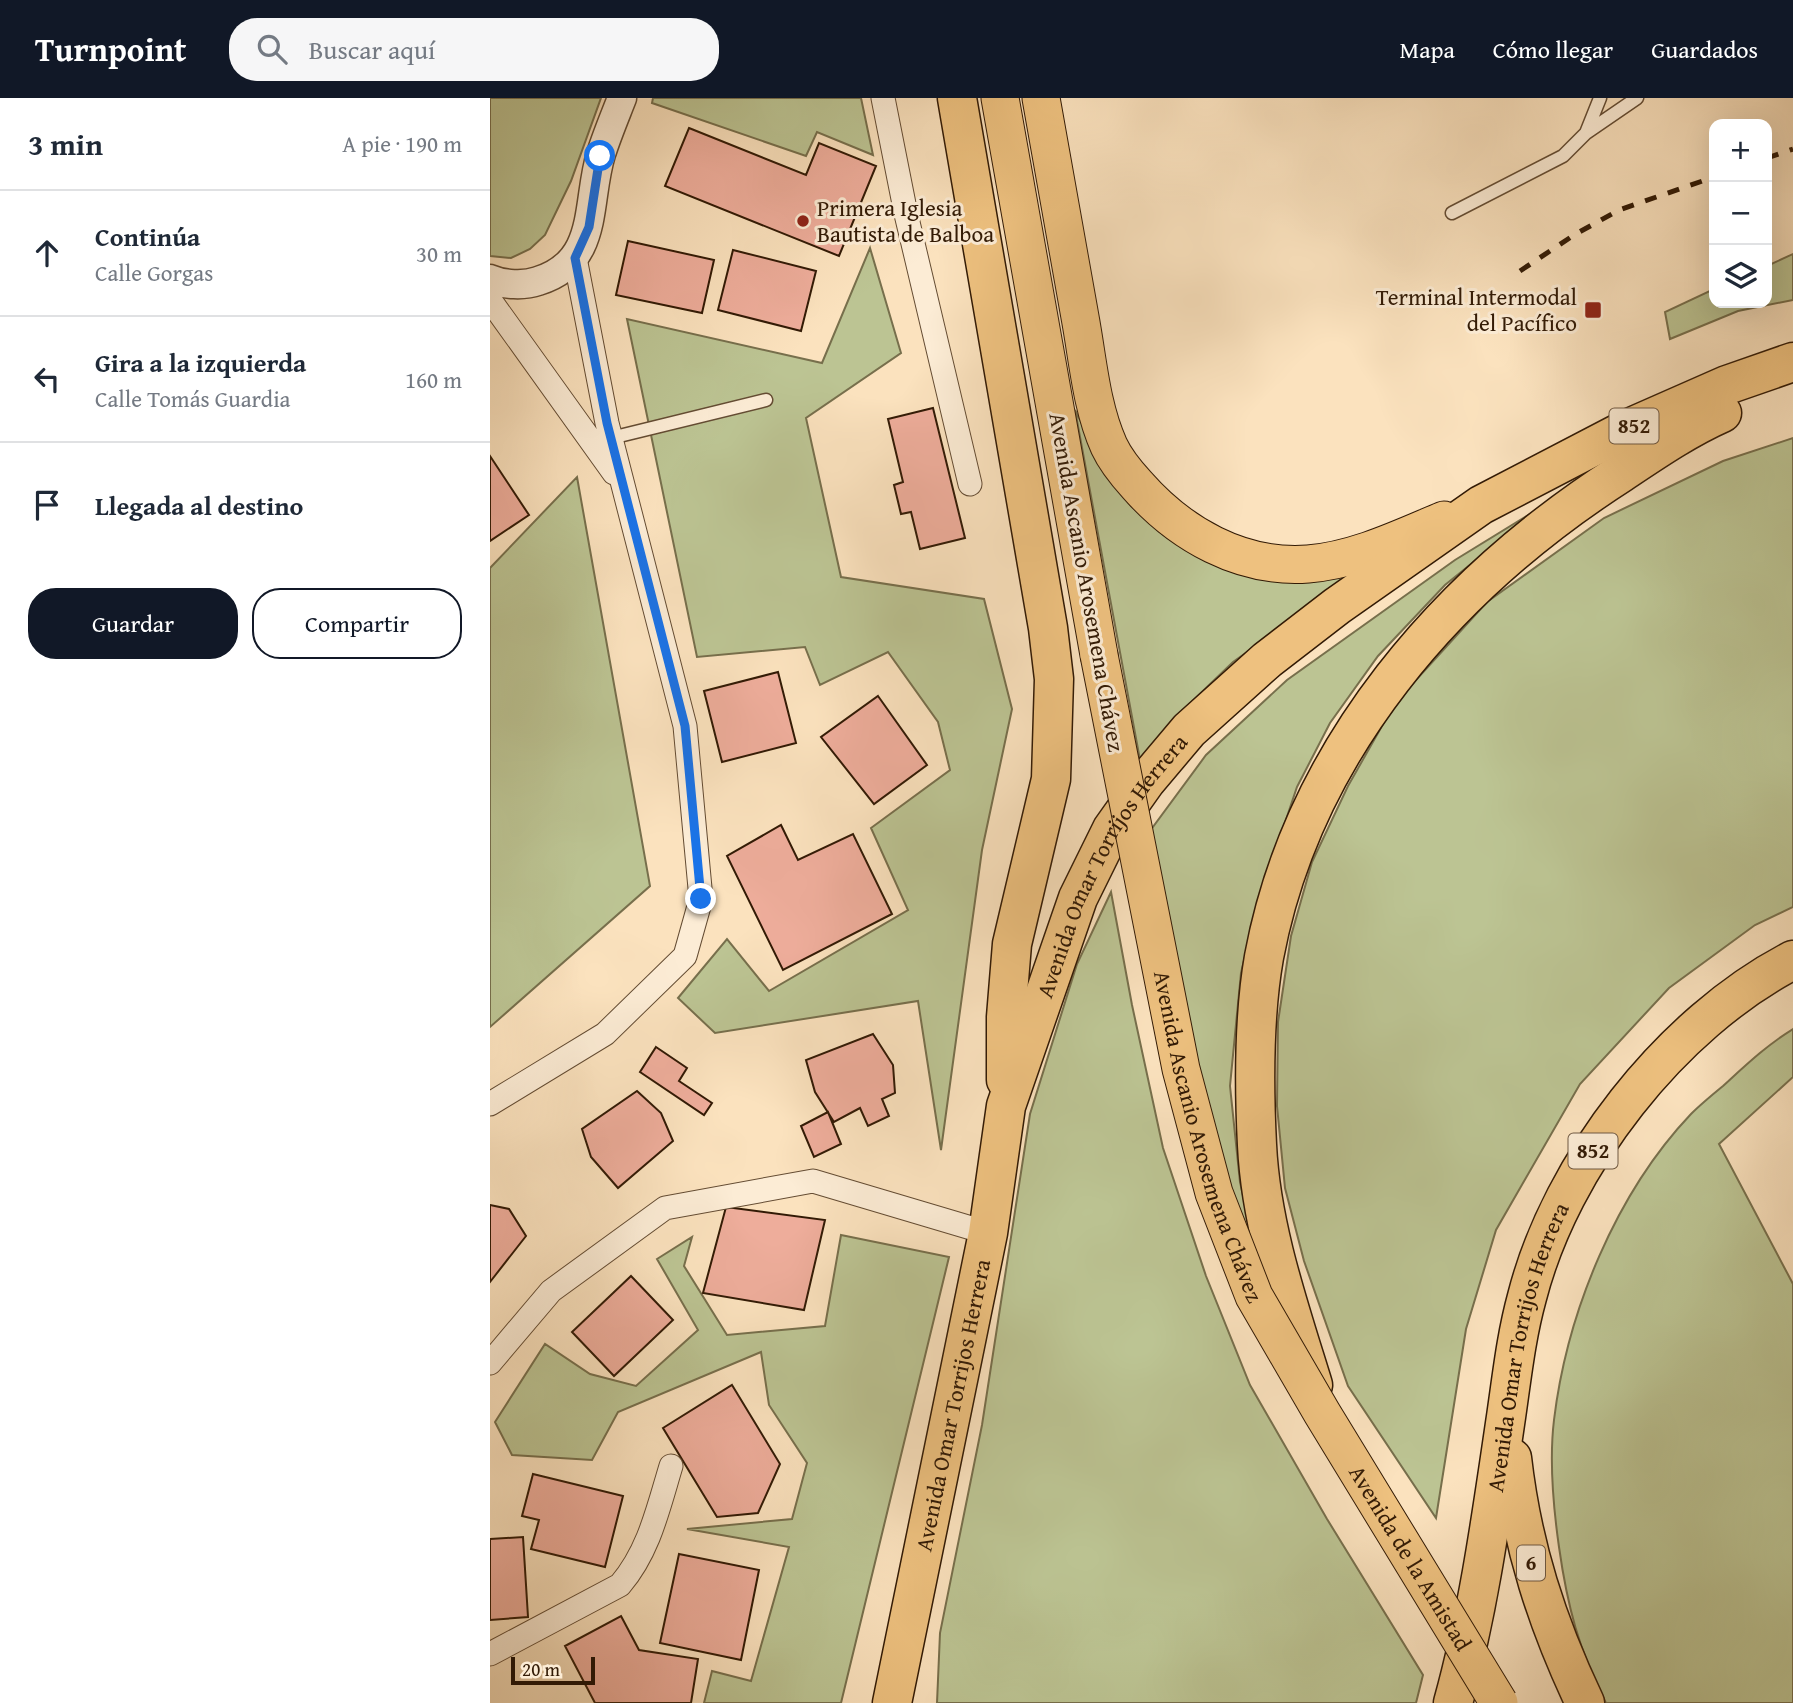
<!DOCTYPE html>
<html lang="es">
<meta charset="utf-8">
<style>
:root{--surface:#fff;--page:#f6f6f7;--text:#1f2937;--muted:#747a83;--line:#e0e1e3;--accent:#111827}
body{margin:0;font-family:"Gentium Book Plus",serif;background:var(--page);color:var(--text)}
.controls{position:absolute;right:21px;top:21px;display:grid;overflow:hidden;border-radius:14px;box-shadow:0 7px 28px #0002}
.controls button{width:63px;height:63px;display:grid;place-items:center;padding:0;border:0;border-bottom:2px solid var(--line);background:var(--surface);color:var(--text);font:35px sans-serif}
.scale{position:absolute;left:21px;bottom:18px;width:84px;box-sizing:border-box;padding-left:7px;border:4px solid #321a05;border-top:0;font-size:19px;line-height:24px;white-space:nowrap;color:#321a05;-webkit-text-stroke:5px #fcecd5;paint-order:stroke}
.stop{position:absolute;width:21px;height:21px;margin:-16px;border:5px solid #1a73e8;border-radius:50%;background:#fff}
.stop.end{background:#1a73e8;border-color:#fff;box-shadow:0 2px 7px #0008}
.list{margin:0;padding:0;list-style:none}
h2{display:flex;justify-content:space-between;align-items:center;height:91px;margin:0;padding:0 28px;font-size:30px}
h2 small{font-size:23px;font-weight:400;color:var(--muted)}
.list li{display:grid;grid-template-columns:46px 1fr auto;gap:21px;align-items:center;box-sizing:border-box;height:126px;padding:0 28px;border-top:2px solid var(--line)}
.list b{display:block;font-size:26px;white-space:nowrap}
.list p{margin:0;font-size:23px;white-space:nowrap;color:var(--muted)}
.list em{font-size:23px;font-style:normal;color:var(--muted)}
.actions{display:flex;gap:14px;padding:21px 28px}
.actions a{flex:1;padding:16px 0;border:2px solid var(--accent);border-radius:28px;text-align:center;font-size:24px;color:var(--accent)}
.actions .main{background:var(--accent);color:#fff}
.icon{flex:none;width:38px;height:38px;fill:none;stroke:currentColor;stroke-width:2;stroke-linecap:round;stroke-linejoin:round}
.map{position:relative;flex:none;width:1303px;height:1605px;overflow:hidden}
header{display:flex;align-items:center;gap:42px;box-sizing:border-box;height:98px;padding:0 35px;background:var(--accent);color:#fff}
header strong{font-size:33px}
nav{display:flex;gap:38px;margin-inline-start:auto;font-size:24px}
.search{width:490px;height:63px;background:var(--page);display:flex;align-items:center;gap:18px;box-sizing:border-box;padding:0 24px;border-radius:28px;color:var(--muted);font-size:26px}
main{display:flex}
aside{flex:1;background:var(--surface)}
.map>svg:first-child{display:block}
.green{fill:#bcc493;stroke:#776f4c;stroke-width:2}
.building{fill:#eead9b;stroke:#321a05;stroke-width:2}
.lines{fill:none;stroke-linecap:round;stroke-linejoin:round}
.service-casing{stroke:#644c33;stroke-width:15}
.minor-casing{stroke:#644c33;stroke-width:25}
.tertiary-casing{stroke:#644c33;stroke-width:31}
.primary-casing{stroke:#321a05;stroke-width:39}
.trunk-casing{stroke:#321a05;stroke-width:41}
.service{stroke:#fcecd5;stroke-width:12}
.minor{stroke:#fcecd5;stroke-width:23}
.tertiary{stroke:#fcecd5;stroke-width:28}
.primary{stroke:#eec17f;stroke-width:37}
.trunk{stroke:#eec17f;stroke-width:38}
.rail{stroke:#321a05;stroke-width:5;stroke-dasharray:12 12;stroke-linecap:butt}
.primary-bridge-casing{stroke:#321a05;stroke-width:39;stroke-linecap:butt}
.primary-bridge{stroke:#eec17f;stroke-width:37}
.route{stroke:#1a73e8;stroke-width:9}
.poi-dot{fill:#8f2418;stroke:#fcecd5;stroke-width:2.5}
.labels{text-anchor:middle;stroke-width:6;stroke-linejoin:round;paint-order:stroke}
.shield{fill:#fcecd5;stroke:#6f5943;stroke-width:2}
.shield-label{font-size:21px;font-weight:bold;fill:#321a05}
.poi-label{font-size:23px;fill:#321a05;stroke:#fcecd5;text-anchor:start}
.street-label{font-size:23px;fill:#321a05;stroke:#fcecd5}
</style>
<header>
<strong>Turnpoint</strong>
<div class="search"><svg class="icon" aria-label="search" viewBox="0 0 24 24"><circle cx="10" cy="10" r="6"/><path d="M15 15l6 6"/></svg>Buscar aquí</div>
<nav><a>Mapa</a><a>Cómo llegar</a><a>Guardados</a></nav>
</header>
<main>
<aside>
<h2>3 min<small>A pie · 190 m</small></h2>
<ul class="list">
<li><svg class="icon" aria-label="ahead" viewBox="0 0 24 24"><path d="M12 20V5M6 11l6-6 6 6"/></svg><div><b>Continúa</b><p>Calle Gorgas</p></div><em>30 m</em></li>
<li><svg class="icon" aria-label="left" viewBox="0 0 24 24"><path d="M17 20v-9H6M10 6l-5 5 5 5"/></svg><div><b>Gira a la izquierda</b><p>Calle Tomás Guardia</p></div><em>160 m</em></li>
<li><svg class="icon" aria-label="arrive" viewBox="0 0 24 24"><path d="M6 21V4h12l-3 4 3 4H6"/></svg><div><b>Llegada al destino</b></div></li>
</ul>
<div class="actions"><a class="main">Guardar</a><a>Compartir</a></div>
</aside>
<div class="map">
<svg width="1303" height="1605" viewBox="0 0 1303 1605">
<rect width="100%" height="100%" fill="#fbe2be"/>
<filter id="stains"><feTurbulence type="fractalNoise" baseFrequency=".00286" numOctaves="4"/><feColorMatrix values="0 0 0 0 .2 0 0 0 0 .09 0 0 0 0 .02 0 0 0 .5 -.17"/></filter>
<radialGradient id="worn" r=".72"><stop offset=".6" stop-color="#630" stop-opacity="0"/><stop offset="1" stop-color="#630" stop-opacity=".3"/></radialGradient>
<!-- green -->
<path class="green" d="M0 0H111L81 83 55 137 40 151 21 160 0 158Z
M163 0H371L383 57 327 34 316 58 162 5Z
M380 150 411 255 316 320 351 479 494 501 522 611 492 752 451 1052 428 903 225 935 188 900 237 841 279 893 418 812 381 730 460 672 448 624 398 554 330 587 315 549 207 559 137 221 332 265Z
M1303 156V202L1248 213 1180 241 1175 214 1224 191V205H1277V168Z
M585 312 611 364 641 408 675 438 718 461 865 477 743 564 690 615 650 662Z
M1303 340V809L1265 827 1179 890 1090 986 1006 1132 976 1231 946 1420 858 1288 814 1163 795 1090 787 1008 788 924 801 838 822 764 858 688 905 605 997 504 1114 420 1233 363Z
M87 379 160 788 0 929V470Z
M1053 408 955 487 888 558 840 625 807 689 767 808 751 875 740 988 750 1084 771 1179 735 1077 703 965 660 733 716 657 797 582 965 462Z
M621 794 642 907 673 1050 716 1178 760 1287 837 1421 933 1577 926 1605H447L450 1535 492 1327 540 1016 587 866Z
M1303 931V979L1229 1046 1303 1186V1605H1116C1089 1554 1077 1506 1069 1449 1063 1407 1059 1363 1064 1322 1077 1214 1126 1095 1201 1016 1211 1006 1222 997 1233 988 1256 967 1277 947 1303 931Z
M351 1137 459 1159 351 1605H214L222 1573 261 1583 299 1449 197 1431 302 1421 317 1365 279 1307 271 1254 128 1314 102 1362 22 1357 5 1324 55 1246 100 1276 146 1288 208 1232 167 1161 202 1139 194 1168 237 1237 335 1228Z"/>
<!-- building -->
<path class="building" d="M199 30 316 77 329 45 386 68 349 158 175 88Z
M138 143 224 162 212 215 126 197Z
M243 152 326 173 311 233 228 212Z
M443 310 475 440 430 451 421 414 411 416 404 387 413 384 398 321Z
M0 358 39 417 0 443Z
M288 574 306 645 232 664 214 593Z
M388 598 437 667 384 706 331 639Z
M291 727 308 762 363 736 402 816 293 872 237 758Z
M383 936 403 967 405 995 392 1001 399 1018 378 1028 370 1010 344 1024 325 994 316 962Z
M166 949 197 970 189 983 222 1005 214 1017 150 974Z
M147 993 171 1015 183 1043 128 1090 101 1059 92 1031Z
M338 1014 351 1046 324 1059 311 1028Z
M0 1107 19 1111 36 1138 0 1184Z
M236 1109 335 1122 314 1212 213 1195Z
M141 1178 183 1222 124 1278 82 1234Z
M242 1287 290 1366 268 1415 227 1419 173 1330Z
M43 1376 133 1398 115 1469 41 1451 49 1422 32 1418Z
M33 1439 38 1519 0 1522V1441Z
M189 1456 269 1472 251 1562 170 1545Z
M131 1518 149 1552 208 1561 201 1605H105L75 1548Z"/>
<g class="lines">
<defs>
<path id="service" d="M1096 35 1147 0
M962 115 1073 58 1096 35 1110 0
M121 340 276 302"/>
<path id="minor" d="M393 0 416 116 480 386
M0 202 124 375
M0 1006 115 936 195 858 211 801 195 628 117 325 85 160
M0 1265 61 1193 175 1110 323 1083 498 1135
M0 1556 130 1487C159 1453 168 1411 181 1368"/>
<path id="tertiary" d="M0 181C14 187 34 188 48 183 110 164 96 104 111 56 117 37 125 18 132 0"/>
<path id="primary" d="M510 0 609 557
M551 0C564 73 577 146 590 219 598 262 601 308 619 348 626 363 636 375 647 387 690 436 751 471 818 466 866 462 911 440 954 422"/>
<g id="trunk">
<path d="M467 0 558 530 564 581 561 681 522 846 516 919V982"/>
<path d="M823 1287C799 1209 771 1129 767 1047 764 988 764 916 774 859 813 651 958 486 1131 375 1164 353 1196 331 1232 315"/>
<path d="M1022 1360C1032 1448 1057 1525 1095 1605"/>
<path id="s1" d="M402 1605 498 1135 516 1008 588 800 622 731 656 683 699 632 777 562 847 508 991 407 1137 331 1237 287 1303 264"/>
<path id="s2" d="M963 1605C989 1511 1002 1414 1016 1319 1022 1278 1026 1239 1037 1199 1071 1066 1181 925 1303 862"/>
</g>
</defs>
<!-- service casing -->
<use href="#service" class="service-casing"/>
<!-- minor casing -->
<use href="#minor" class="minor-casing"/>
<!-- tertiary casing -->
<use href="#tertiary" class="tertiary-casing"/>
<!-- primary casing -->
<use href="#primary" class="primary-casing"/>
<!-- trunk casing -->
<use href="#trunk" class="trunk-casing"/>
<!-- service -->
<use href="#service" class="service"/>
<!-- minor -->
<use href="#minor" class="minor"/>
<!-- tertiary -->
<use href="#tertiary" class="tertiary"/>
<!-- primary -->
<use href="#primary" class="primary"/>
<!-- trunk -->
<use href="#trunk" class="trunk"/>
<!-- rail -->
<path class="rail" d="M1277 60 1303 51
M1030 173 1084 137 1129 112 1224 79"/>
<defs>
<g id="primary-bridge">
<path id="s3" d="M609 557 691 971 724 1095 764 1198 832 1315 1009 1605"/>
</g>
</defs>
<!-- primary-bridge casing -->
<use href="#primary-bridge" class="primary-bridge-casing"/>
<!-- primary-bridge -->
<use href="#primary-bridge" class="primary-bridge"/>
</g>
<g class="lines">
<!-- route -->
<path class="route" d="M110 58 99 129 85 160 117 325 195 628 211 801"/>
</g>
<!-- markers -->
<g class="poi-dot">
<circle cx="313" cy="123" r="7"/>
<rect x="1094" y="203" width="18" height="18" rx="3.5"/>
</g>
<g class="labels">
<!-- shield labels -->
<g class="shield">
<rect x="1119.5" y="310.5" width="49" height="35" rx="5"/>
<rect x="1078.5" y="1035.5" width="49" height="35" rx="5"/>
<rect x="1027" y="1447.5" width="28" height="35" rx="5"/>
</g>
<g class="shield-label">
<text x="1144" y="335">852</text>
<text x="1103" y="1060">852</text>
<text x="1041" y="1472">6</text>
</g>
<!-- poi labels -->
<g class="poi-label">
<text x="327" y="118">Primera Iglesia<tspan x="327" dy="26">Bautista de Balboa</tspan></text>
<text x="1087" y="207" text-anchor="end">Terminal Intermodal<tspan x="1087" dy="26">del Pacífico</tspan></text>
</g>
<!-- street labels -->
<g class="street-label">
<text transform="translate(597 484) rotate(80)" y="8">Avenida Ascanio Arosemena Chávez</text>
<text dy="8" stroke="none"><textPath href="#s1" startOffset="872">Avenida Omar Torrijos Herrera</textPath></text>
<text dy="8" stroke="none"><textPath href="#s3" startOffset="494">Avenida Ascanio Arosemena Chávez</textPath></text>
<text dy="8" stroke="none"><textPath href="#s2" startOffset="364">Avenida Omar Torrijos Herrera</textPath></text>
<text dy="8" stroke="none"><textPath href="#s1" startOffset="304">Avenida Omar Torrijos Herrera</textPath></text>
<text dy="8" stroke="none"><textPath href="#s3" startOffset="966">Avenida de la Amistad</textPath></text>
</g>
</g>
<rect width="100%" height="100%" filter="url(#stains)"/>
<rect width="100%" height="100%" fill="url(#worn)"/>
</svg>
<div class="controls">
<button>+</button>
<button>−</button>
<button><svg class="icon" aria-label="layers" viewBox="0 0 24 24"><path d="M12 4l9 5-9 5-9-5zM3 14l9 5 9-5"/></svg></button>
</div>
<div class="scale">20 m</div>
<div class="stop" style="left:110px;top:58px"></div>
<div class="stop end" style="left:211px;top:801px"></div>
</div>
</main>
